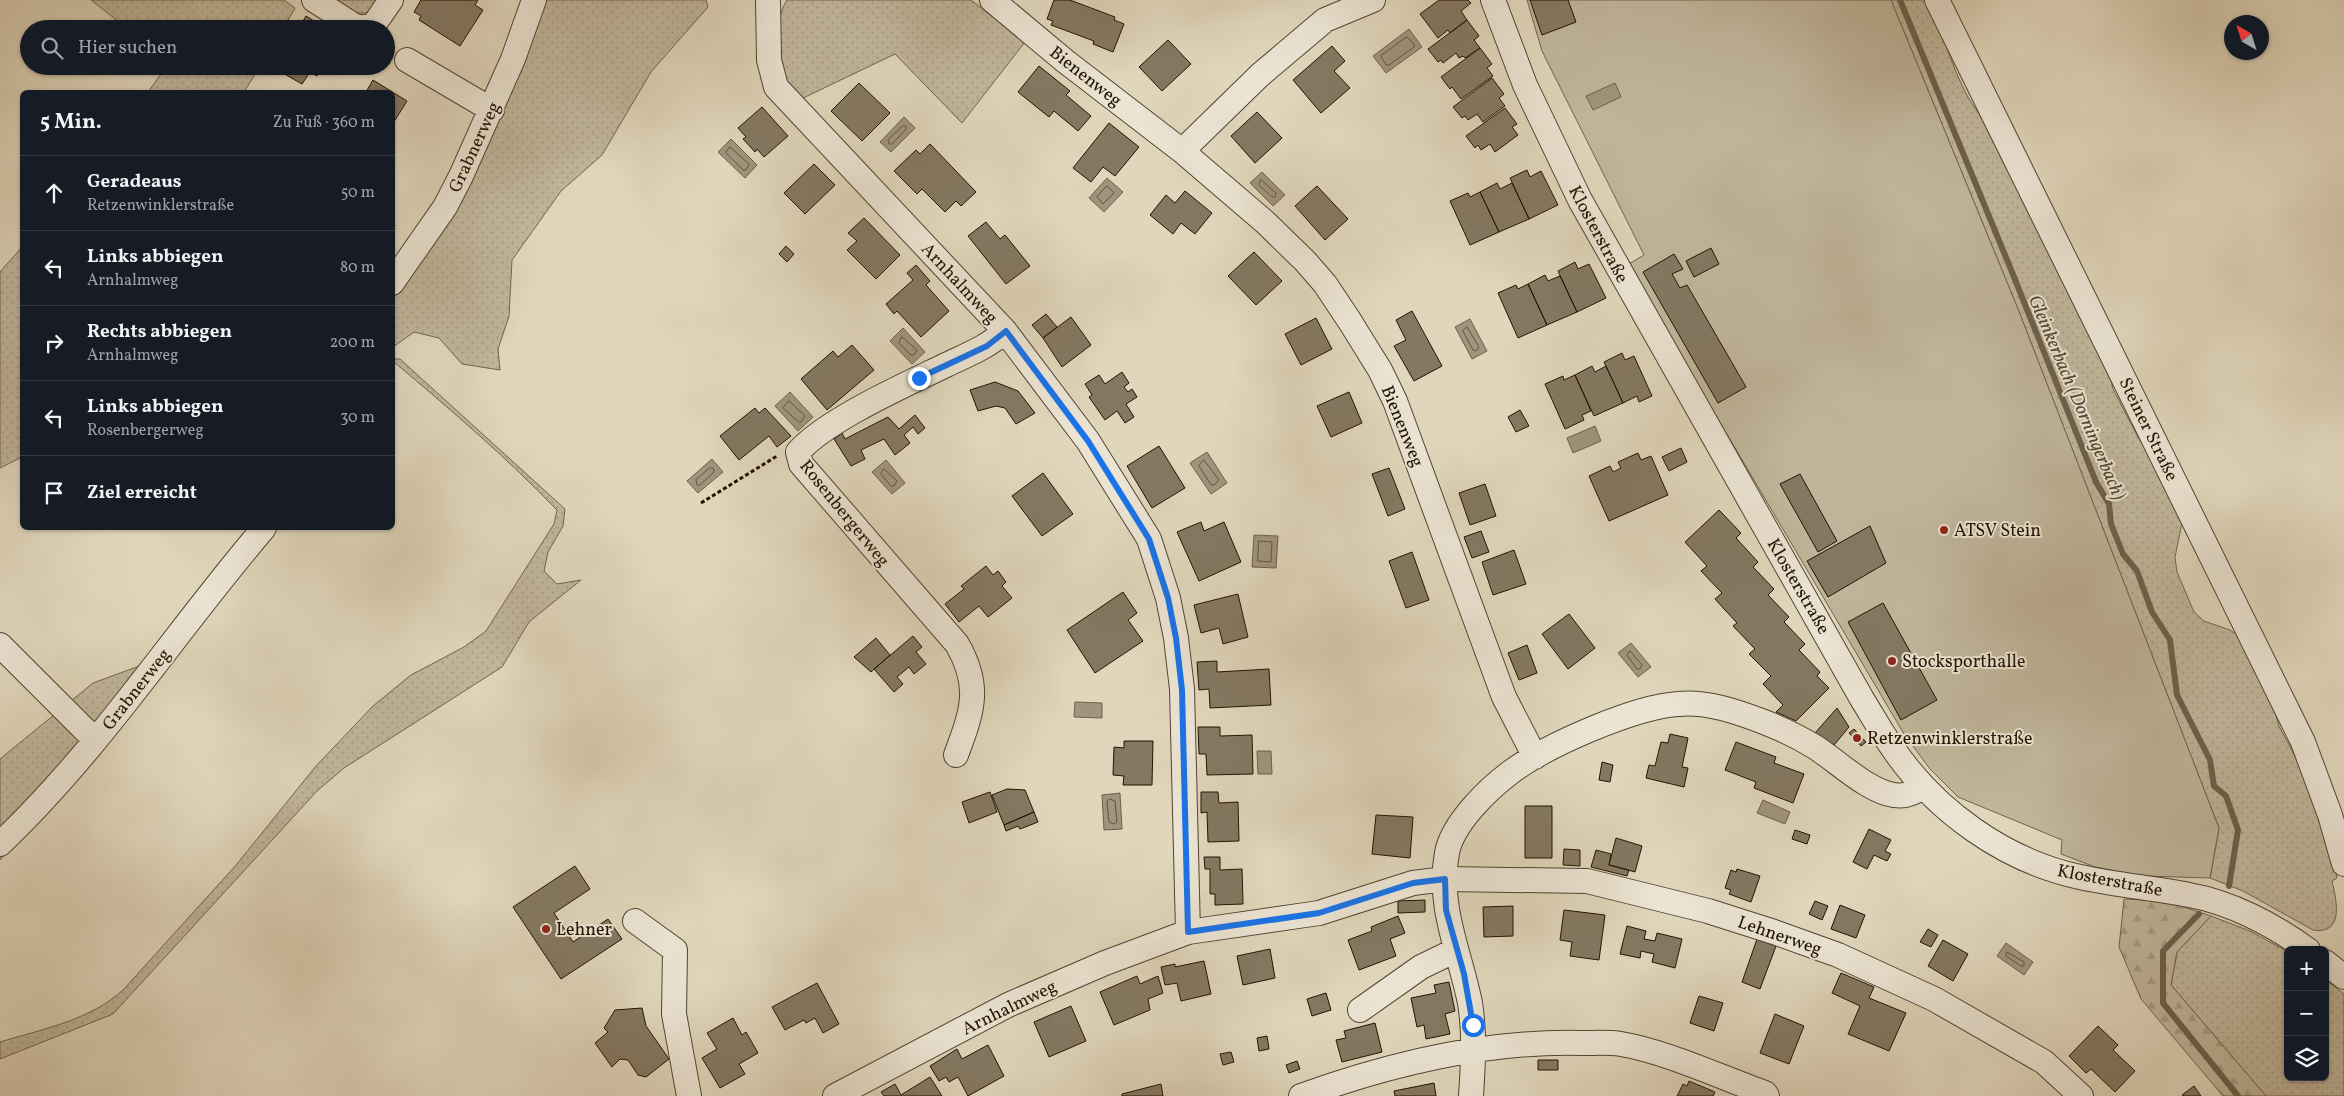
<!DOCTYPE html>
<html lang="de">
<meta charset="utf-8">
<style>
:root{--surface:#171b24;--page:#242831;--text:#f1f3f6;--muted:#9ea1a6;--line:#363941}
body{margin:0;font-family:Vollkorn,serif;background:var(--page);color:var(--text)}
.controls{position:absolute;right:15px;bottom:15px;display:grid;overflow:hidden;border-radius:8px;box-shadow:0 1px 4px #0004}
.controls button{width:45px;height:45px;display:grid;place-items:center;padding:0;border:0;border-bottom:1px solid var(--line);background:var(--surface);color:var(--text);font:25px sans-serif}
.compass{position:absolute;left:2224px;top:15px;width:45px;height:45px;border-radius:50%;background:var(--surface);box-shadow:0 1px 4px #0004;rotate:321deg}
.stop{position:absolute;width:15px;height:15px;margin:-11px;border:4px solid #1a73e8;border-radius:50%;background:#fff}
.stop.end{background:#1a73e8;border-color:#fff;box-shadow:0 1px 5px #0008}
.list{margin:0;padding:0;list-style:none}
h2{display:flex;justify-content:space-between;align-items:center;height:65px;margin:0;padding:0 20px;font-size:21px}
h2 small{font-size:16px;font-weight:400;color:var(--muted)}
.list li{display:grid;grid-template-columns:32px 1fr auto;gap:15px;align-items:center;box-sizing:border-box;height:75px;padding:0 20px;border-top:1px solid var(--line)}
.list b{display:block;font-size:19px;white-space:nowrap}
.list p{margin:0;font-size:16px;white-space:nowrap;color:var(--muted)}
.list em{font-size:16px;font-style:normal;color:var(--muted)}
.icon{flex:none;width:28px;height:28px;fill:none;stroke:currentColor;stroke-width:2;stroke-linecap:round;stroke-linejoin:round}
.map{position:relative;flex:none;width:2344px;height:1096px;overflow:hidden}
.search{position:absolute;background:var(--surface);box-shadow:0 1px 4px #0004;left:20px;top:20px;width:375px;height:55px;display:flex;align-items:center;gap:12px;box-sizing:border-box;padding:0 18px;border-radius:28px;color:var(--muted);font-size:19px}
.panel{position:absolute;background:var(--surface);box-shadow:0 1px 4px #0004;left:20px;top:90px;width:375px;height:440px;border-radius:8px}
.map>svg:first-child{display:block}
.grass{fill:url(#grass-dots);stroke:#70644e}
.forest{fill:url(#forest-firs);stroke:#70644e}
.pitch{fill:#c0b59b;stroke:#70644e}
.water{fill:#9f947c;stroke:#6d604b}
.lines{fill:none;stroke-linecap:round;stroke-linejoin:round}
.shore{stroke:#60543e;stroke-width:1}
.stream{stroke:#6d604b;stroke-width:6}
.building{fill:#847862;stroke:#211301}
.minor-casing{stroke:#514430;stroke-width:26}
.path{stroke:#211301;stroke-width:3;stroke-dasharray:4 2.5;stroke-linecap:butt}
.minor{stroke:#ebe4d3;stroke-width:24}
.route{stroke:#1a73e8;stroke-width:6}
.poi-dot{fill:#8f2418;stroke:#ebe4d3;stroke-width:2}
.labels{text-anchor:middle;stroke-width:4;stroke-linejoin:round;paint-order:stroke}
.street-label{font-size:18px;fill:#211301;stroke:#ebe4d3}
.poi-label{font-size:18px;fill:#211301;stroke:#ebe4d3;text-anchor:start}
.water-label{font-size:19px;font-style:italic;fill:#534732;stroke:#ebe4d3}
</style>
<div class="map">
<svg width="2344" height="1096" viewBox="0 0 2344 1096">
<defs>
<pattern id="grass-dots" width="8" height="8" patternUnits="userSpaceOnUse" patternTransform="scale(1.25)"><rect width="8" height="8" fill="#c0b59b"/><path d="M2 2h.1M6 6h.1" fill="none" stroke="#a59b84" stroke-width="1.8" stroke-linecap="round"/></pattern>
<pattern id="forest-firs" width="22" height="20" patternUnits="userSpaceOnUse" patternTransform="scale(1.25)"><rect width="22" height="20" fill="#c0b59b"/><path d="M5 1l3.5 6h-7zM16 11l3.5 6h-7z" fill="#a59b84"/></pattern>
</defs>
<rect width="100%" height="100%" fill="#e0d6bb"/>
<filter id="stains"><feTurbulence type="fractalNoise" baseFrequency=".004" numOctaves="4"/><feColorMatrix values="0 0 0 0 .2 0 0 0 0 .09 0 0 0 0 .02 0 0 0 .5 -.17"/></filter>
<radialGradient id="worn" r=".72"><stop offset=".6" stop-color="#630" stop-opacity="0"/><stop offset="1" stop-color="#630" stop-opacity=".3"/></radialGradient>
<!-- grass -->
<path class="grass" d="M91 0H284L295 8 283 29H128Z
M332 0H382C365 23 353 11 332 0Z
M539 0H706L708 7 651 72 602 155 561 191 512 260 509 316 498 349 500 370 462 364 439 338 414 332 393 347 392 293Z
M787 0H971L1025 42 962 123 895 54 801 99C798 96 792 93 789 89 774 69 773 21 787 0Z
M1891 0H1928C1943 31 1951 67 1968 97 1974 108 1983 119 1990 129L2107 363 2113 389 2139 439 2154 460 2182 523 2175 557 2177 572 2194 612 2204 621 2230 630 2243 639 2274 708 2279 726 2312 788 2326 827 2337 878 2332 881C2337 902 2344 935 2313 930L2243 891 2210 878 2219 828 2018 309Z
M167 66H260L244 92H148Z
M22 247V457L0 468V272Z
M393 359H400L565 509 563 526 548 552 544 571 557 584 581 580 529 622 502 667 344 768 317 791 113 1014 0 1059V1042C43 1029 91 1020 124 989L237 864 316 766 373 706 411 675 464 647 486 631 554 524 557 510C506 457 450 409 394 362L393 363Z
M172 654 12 846 0 860V759L93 683Z
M2211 916 2250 931 2288 952V1077H2325V979L2344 994V1096H2266L2171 985 2177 952Z"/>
<!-- forest -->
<path class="forest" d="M2124 899 2166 901 2211 916 2177 952 2171 985 2266 1096H2223L2141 999 2119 947Z"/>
<!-- pitch -->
<path class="pitch" d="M1527 0H1891L2018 309 2219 828 2210 878 2143 876 2095 867 2061 854 2062 840 1958 797 1930 769 1904 734 1627 265 1644 255 1542 51Z"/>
<!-- water -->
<path class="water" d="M1409 29 1422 47 1386 73 1373 56Z
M1615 83 1621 97 1593 110 1586 96Z
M904 117 915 128 891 152 880 142Z
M731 139 757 165 745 178 718 152Z
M1262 172 1285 195 1273 206 1250 183Z
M1107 178 1123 192 1104 212 1089 198Z
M1470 319 1487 351 1472 359 1455 327Z
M903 328 925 352 912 364 890 341Z
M790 392 813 417 798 431 775 406Z
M1595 426 1601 441 1573 453 1567 438Z
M1207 452 1227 483 1211 494 1190 463Z
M712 459 723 472 698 493 687 481Z
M886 460 905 483 892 494 872 472Z
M1254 535 1278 536 1276 568 1252 567Z
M1631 643 1651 667 1638 677 1618 653Z
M1075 702 1102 703V718L1074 717Z
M1257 751H1271L1272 774H1258Z
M1120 793 1122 829 1104 830 1102 795Z
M1763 800 1790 812 1785 824 1757 813Z
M2006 943 2033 962 2024 975 1997 956Z"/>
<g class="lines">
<!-- shore -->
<path class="shore" d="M1407 37 1414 44V47L1389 65H1386L1381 56Z
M903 126H906V129L892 144H889L888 140Z
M730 147 749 164 746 170H743L726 153Z
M1261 180 1276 193 1275 197H1272L1259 185Z
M1107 186 1114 193 1103 204 1097 197Z
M1467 327 1479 347 1476 351 1473 350 1463 331Z
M902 337 917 350 914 355H911L899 343Z
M789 401 805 416 800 423 783 408Z
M1204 460 1219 480 1214 485H1211L1199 466Z
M710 468H713L714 472 700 485H697L696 480Z
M884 469 897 481 894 486H891L881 474Z
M1259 541 1272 542 1271 562 1258 561Z
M1630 651 1642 665 1640 669H1637L1627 655Z
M1110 799 1115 801 1117 822 1114 824 1109 822 1107 802Z
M2007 952 2024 962V966H2021L2006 956Z"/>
<!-- stream -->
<path class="stream" d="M1900 0 2012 272 2096 482 2109 504 2111 524 2123 554 2137 571 2152 612 2170 640 2177 695 2210 760 2214 786 2226 796 2238 830 2229 886
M2199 914 2163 951V1003L2238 1096"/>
</g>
<!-- building -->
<path class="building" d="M421 0H478L475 5 483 10 460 46 419 20 421 16 414 12Z
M1054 0H1070L1115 17 1114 20 1124 24 1113 52 1093 44 1094 41 1051 25 1053 21 1047 19Z
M1439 0H1468L1471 3 1461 11 1467 20 1450 33 1448 30 1438 38 1420 14Z
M1530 0H1568L1576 22 1542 35Z
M306 16 327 29H290L294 22 300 26Z
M1467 20 1479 36 1474 40 1480 48 1465 58 1463 56 1459 58 1456 53 1443 63 1441 60 1438 62 1428 49Z
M1168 40 1191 64 1162 91 1139 67Z
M1332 46 1345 61 1334 71 1350 88 1321 113 1293 80Z
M1480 48 1492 64 1487 68 1493 76 1461 99 1452 87 1450 89 1441 77Z
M275 66H323L317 76 310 72 302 84 274 68Z
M1039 66 1070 91 1066 95 1091 116 1078 131 1054 111 1049 117 1018 92Z
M1492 78 1504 94 1499 98 1505 106 1483 122 1477 114 1468 120 1465 116 1462 118 1453 107Z
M373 80 407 101 392 125V92H366Z
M859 83 890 113 862 141 831 111Z
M762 107 788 136 764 157 757 149 755 152 743 139 746 137 738 128Z
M1505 108 1517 124 1512 127 1518 135 1495 152 1490 144 1481 150 1478 145 1475 148 1466 136Z
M1257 112 1282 138 1255 163 1231 136Z
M1109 123 1139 147 1115 176 1103 167 1091 182 1073 168Z
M930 144 976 192 961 206 956 201 945 212 922 189 917 194 894 171 916 150 920 154Z
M814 164 835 185 805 214 784 193Z
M1527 170 1530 177 1541 171 1558 205 1529 219 1510 178Z
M1497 183 1500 189 1512 183 1529 219 1499 232 1480 192Z
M1317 186 1348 219 1325 240 1295 206Z
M1185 191 1212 213 1195 234 1181 223 1173 234 1150 215 1166 195 1175 203Z
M1480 192 1499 232 1470 245 1450 201 1468 193 1470 197Z
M864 218 900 255 876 279 847 250 857 241 848 233Z
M986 222 1000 239 1005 235 1030 266 1006 284 968 236Z
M786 246 794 254 787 262 779 254Z
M1711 248 1719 264 1694 277 1686 261Z
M1254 252 1282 281 1256 305 1228 276Z
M1674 254 1683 269 1672 274 1680 288 1687 285 1746 387 1718 403 1643 272Z
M1575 262 1578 269 1589 264 1606 298 1577 312 1558 271Z
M916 265 930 281 926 285 949 311 921 337 897 311 894 314 886 304 913 280 907 273Z
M1545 275 1548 281 1560 276 1577 312 1547 325 1528 284Z
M1528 284 1547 325 1518 338 1498 293 1516 285 1518 289Z
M1412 311 1442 366 1414 381 1394 346 1406 340 1396 320Z
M1046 314 1057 327 1043 338 1032 325Z
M1071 317 1091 345 1062 367 1043 338Z
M1316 318 1332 349 1301 365 1285 334Z
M852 345 874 370 827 410 801 379 833 351 838 357Z
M1622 353 1625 360 1634 356 1652 396 1639 402 1637 396 1623 403 1604 362Z
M1592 366 1595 372 1606 366 1623 403 1594 416 1575 375Z
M1122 372 1129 383 1124 387 1128 392 1132 389 1137 397 1126 404 1134 417 1125 423 1117 411 1105 420 1089 397 1092 395 1085 384 1099 375 1105 384Z
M1575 375 1591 411 1582 415 1584 420 1565 429 1545 384 1563 376 1564 380Z
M995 382 1018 391 1035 413 1016 424 1005 408 996 406 978 411 970 390Z
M1349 392 1362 423 1331 437 1317 406Z
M755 408 759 413 765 408 791 436 777 447 769 436 739 460 720 436Z
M1520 410 1529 426 1516 432 1508 417Z
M915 415 925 428 918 434 913 427 904 435 910 443 895 455 884 439 861 450 865 459 851 466 834 439 842 433 845 439 888 417 899 429Z
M1159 446 1185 488 1152 508 1127 466Z
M1681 448 1687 462 1669 471 1662 457Z
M1638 453 1641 460 1651 456 1668 495 1609 521 1589 476 1610 466 1613 472 1621 468 1618 462Z
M1389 468 1405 509 1388 516 1372 474Z
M1043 473 1073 514 1042 536 1012 496Z
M1800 474 1837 541 1818 552 1780 484Z
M1485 484 1496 516 1470 525 1459 493Z
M1719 510 1741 533 1736 538 1758 562 1753 567 1774 589 1768 595 1789 617 1784 622 1805 644 1799 650 1820 672 1817 676 1829 688 1796 721 1776 712 1783 705 1763 684 1771 676 1749 654 1755 649 1733 626 1737 623 1715 599 1722 593 1701 571 1707 566 1685 542Z
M1201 522 1204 531 1224 522 1241 562 1199 581 1177 532Z
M1870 526 1886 563 1828 597 1807 561Z
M1481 531 1489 552 1472 558 1464 537Z
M1514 550 1526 584 1493 595 1482 562Z
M1412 552 1429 600 1406 608 1389 561Z
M986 566 993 575 998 571 1006 582 1002 586 1012 598 988 617 979 606 959 622 945 604 964 589 961 586Z
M1123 592 1137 613 1128 620 1143 641 1095 673 1067 630Z
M1238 594 1248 637 1223 644 1219 628 1201 633 1194 605Z
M1883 603 1937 700 1901 720 1848 622Z
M1569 614 1595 648 1568 669 1542 634Z
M913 636 922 647 916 652 926 664 914 674 909 667 897 677 903 684 894 692 874 669Z
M876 638 890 655 871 672 854 657Z
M1527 645 1537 673 1519 680 1508 653Z
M1217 661V672L1269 669 1271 705 1210 708 1209 689 1199 690 1197 662Z
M1837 708 1849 727 1834 745 1815 733Z
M1198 727H1220V736L1252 735 1253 774 1207 775 1206 754H1199Z
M1854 729 1866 742 1861 746 1849 733Z
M1670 734 1688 738 1682 767 1688 768 1684 787 1646 778 1649 765 1655 766 1661 742 1668 743Z
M1124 741H1153L1152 785H1123L1124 776 1113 775 1114 747 1124 748Z
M1736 742 1776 757 1774 763 1804 774 1793 803 1754 788 1756 782 1725 770Z
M1602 762 1613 765 1610 782 1599 780Z
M1007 789 1025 790 1034 812 1004 825 992 795Z
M990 792 997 812 969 823 962 802Z
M1201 792H1218L1219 803 1238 802 1239 841 1208 842 1207 812 1201 813Z
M1525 806H1552V858H1525Z
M1034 812 1038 822 1020 829 1018 826 1006 831 1004 825Z
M1376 815 1413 817 1410 858 1372 854Z
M1869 829 1891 840 1885 851 1891 854 1887 861 1874 855 1867 869 1853 862Z
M1795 830 1810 835 1807 844 1792 839Z
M1616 838 1642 846 1635 872 1609 865Z
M1564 849 1580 850V866L1563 865Z
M1596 850 1611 854 1609 865 1629 870 1627 876 1591 867Z
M1204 857H1220V870L1242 869 1243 904 1215 905V894H1210V869H1205Z
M575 866 590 889 554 913 573 942 608 919 622 939 561 979 513 907Z
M1737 869 1760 876 1751 902 1729 894 1731 890 1725 888 1731 870 1736 872Z
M1425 900V912L1398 913V901Z
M1815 901 1828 906 1822 920 1809 914Z
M1840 905 1865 915 1856 938 1831 929Z
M1513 906V936L1484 937 1483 907Z
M1564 910 1605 915 1599 960 1570 956 1572 942 1560 940Z
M1398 916 1405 933 1390 939 1396 956 1359 970 1348 940 1372 931 1371 927Z
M1627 926 1646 931 1644 939 1655 941 1657 933 1682 939 1675 968 1652 962 1654 954 1641 951 1640 958 1620 954Z
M1928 929 1938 935 1931 947 1920 942Z
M1757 939 1776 946 1760 989 1742 982Z
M1943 940 1968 954 1953 981 1928 966Z
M1270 949 1275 978 1243 985 1237 956Z
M1204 961 1211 994 1181 1001 1177 983 1165 985 1161 967 1175 964V967Z
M1841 973 1874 987 1869 998 1906 1013 1889 1051 1848 1034 1860 1006 1832 993Z
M1137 976 1140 984 1158 976 1163 993 1148 999 1150 1010 1114 1025 1100 992Z
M1449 982 1455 1011 1445 1014 1450 1034 1426 1039 1424 1025 1417 1027 1411 998 1436 993 1434 985Z
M817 983 839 1024 823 1033 815 1018 806 1023 804 1020 785 1030 772 1007Z
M1326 993 1331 1010 1312 1016 1307 999Z
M1699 996 1723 1003 1714 1031 1690 1023Z
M1071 1006 1086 1041 1049 1057 1034 1022Z
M642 1008 646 1026 669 1059 646 1077 638 1075 628 1060 620 1059 612 1067 595 1043 608 1032 604 1028 615 1010Z
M1775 1014 1804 1026 1789 1064 1760 1053Z
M733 1018 742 1035 746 1032 758 1053 739 1064 745 1074 720 1088 702 1058 717 1049 707 1033Z
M1375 1023 1382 1052 1342 1062 1336 1040 1346 1038 1344 1031Z
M2098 1026 2118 1045 2113 1050 2135 1071 2115 1092 2091 1069 2086 1073 2069 1056Z
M1267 1036 1269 1049 1259 1051 1257 1038Z
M988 1045 1004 1076 968 1096 958 1077 949 1082 946 1077 939 1081 930 1066 957 1049 962 1059Z
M1231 1052 1234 1062 1223 1065 1220 1054Z
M1538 1060H1558V1070H1538Z
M1297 1061 1300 1069 1289 1073 1286 1065Z
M930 1077 942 1096H884L881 1092 895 1084 901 1095Z
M1689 1081 1715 1092 1713 1096H1677L1683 1084 1687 1086Z
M1434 1083 1436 1096H1395L1394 1091Z
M1161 1084 1163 1096H1122V1094Z
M2194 1086 2201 1096H2184L2182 1095Z"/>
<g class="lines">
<defs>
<path id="minor" d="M314 0 358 28 373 26 391 0
M768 0 769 60 776 87 1005 331 1088 441 1149 539 1168 598 1176 638 1182 689 1188 932
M992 0 1065 61 1182 151 1266 223 1305 261 1325 284 1349 320 1380 370 1395 401 1504 697 1535 757
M1493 0 1525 85 1580 200 1862 699C1872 715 1881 732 1892 747 1935 811 2005 861 2080 877 2116 885 2153 888 2189 895 2230 902 2274 925 2308 950
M1937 0 2303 742 2330 815 2344 864
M407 60 492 110
M1182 151 1260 75 1325 20 1373 0
M392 283 445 207 461 176 513 59 534 0
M0 645 95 740
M956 755C972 712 982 687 957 644L801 464 798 452C826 420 905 385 946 365 967 355 988 347 1005 331
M0 844C100 749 175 632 264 528
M635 921 675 950 674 1014 689 1096
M2325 962 2344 977
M1360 1010 1421 967 1456 950
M835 1096 1008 1005 1105 963 1188 932 1319 913 1413 883 1445 879 1587 881 1708 911 1774 932 1838 955 1934 999 2044 1062 2081 1096
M1301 1096C1390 1064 1487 1040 1583 1043 1595 1043 1609 1042 1621 1044 1667 1052 1720 1077 1765 1093L1767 1096
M1471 1096C1473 1065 1475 1034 1470 1003 1460 953 1437 906 1447 853 1452 824 1488 789 1511 772 1547 745 1634 707 1678 704 1707 701 1738 712 1764 722 1782 729 1799 737 1815 747 1837 761 1869 792 1894 795 1906 797 1915 793 1923 786"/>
</defs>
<!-- minor casing -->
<use href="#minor" class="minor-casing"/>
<!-- path -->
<path class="path" d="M701 503 777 456"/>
<!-- minor -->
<use href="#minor" class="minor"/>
</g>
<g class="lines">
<!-- route -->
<path class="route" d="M919 378 987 346 1006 331 1088 441 1149 539 1168 598 1176 638 1182 690 1188 932 1319 913 1413 883 1445 879 1446 910 1464 974 1473 1025"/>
</g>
<!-- markers -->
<g class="poi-dot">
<circle cx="1944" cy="530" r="5"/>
<circle cx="1892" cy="661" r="5"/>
<circle cx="1857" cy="738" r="5"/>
<circle cx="546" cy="929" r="5"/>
</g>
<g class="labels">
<!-- street labels -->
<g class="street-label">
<text transform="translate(1086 76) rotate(38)" y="6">Bienenweg</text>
<text transform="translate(474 147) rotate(-65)" y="6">Grabnerweg</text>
<text transform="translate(1599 234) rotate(62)" y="6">Klosterstraße</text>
<text transform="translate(960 283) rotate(47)" y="6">Arnhalmweg</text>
<text transform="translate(1403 426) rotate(68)" y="6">Bienenweg</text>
<text transform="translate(2149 429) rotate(64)" y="6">Steiner Straße</text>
<text transform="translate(845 513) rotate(51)" y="6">Rosenbergerweg</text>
<text transform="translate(1799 586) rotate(60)" y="6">Klosterstraße</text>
<text transform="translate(136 689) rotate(-52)" y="6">Grabnerweg</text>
<text transform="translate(2110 880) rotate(11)" y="6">Klosterstraße</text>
<text transform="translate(1780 935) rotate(19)" y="6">Lehnerweg</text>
<text transform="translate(1009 1007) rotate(-26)" y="6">Arnhalmweg</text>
</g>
<!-- poi labels -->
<g class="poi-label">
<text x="1954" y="536">ATSV Stein</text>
<text x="1902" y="667">Stocksporthalle</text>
<text x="1867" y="744">Retzenwinklerstraße</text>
<text x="556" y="935">Lehner</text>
</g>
<!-- water labels -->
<g class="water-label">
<text transform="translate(2078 397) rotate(67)" y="7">Gleinkerbach (Dorningerbach)</text>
</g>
</g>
<rect width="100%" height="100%" filter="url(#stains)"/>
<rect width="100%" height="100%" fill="url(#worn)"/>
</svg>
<div class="controls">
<button>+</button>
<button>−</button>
<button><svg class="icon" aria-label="layers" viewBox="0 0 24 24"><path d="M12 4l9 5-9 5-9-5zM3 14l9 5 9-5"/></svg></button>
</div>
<svg class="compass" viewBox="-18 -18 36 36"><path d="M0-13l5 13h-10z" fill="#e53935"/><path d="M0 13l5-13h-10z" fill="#9ea1a6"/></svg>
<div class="stop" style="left:1473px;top:1025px"></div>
<div class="stop end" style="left:919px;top:378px"></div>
<div class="search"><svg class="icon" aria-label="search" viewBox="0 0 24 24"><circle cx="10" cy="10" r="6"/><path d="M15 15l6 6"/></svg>Hier suchen</div>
<section class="panel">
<h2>5 Min.<small>Zu Fuß · 360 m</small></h2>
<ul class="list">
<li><svg class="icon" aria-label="ahead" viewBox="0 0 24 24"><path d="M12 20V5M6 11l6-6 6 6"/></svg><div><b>Geradeaus</b><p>Retzenwinklerstraße</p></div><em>50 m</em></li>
<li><svg class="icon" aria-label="left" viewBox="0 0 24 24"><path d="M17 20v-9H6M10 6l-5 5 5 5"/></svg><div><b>Links abbiegen</b><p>Arnhalmweg</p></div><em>80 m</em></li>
<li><svg class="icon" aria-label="right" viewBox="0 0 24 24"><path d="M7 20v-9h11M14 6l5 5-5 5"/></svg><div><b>Rechts abbiegen</b><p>Arnhalmweg</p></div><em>200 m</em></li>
<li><svg class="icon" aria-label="left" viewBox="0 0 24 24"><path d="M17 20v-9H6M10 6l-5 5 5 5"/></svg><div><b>Links abbiegen</b><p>Rosenbergerweg</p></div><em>30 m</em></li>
<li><svg class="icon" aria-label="arrive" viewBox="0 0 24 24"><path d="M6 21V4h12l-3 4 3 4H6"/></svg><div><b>Ziel erreicht</b></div></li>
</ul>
</section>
</div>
